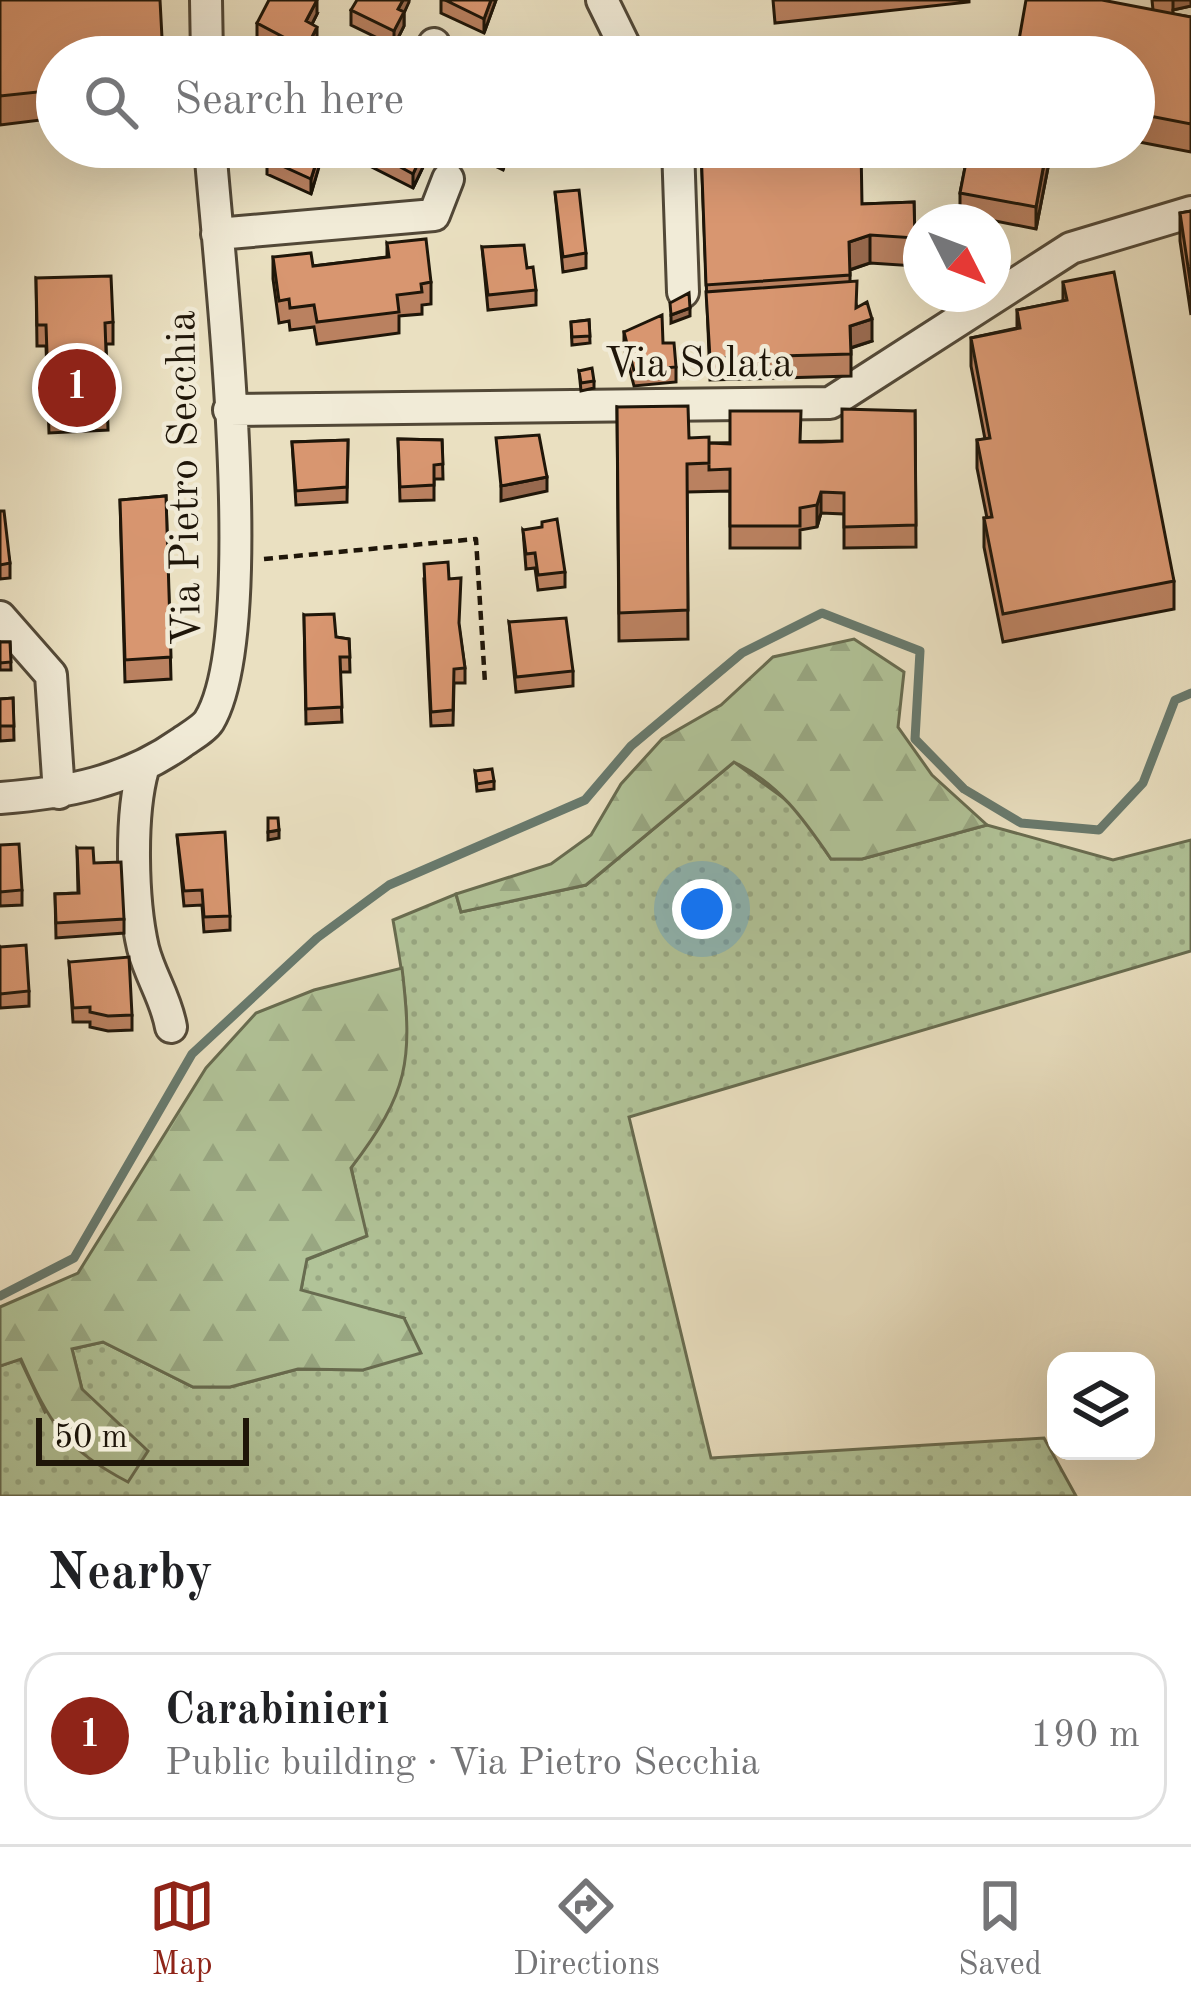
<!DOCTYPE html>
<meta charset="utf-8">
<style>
:root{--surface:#fff;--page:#f2f2f2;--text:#202124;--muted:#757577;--line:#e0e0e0;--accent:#8f2418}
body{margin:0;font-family:"Old Standard TT",serif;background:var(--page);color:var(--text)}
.controls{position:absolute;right:36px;bottom:36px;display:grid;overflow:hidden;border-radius:24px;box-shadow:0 12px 48px #0002}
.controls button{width:108px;height:108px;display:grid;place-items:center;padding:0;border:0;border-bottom:3px solid var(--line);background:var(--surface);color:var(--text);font:60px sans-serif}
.compass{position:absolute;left:903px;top:204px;width:108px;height:108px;border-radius:50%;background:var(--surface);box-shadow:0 12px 48px #0002;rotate:132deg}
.scale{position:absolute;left:36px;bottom:30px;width:213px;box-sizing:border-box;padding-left:12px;border:6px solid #1f1609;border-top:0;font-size:33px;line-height:42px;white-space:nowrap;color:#1f1609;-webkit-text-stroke:9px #f1ebd7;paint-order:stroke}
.you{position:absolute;left:702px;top:909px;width:42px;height:42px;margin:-30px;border:9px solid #fff;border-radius:50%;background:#1a73e8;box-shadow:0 0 0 18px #1a73e833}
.badge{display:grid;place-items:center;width:78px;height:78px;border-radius:50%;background:var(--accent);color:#fff;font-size:39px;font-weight:700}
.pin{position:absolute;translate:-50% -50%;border:6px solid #fff;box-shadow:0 3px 12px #0006}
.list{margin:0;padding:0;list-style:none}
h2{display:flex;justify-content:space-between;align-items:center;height:156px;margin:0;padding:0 48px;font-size:51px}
h2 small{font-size:39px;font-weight:400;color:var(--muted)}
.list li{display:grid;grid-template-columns:78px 1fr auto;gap:36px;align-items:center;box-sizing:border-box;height:168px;margin:0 24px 24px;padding:0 24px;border:3px solid var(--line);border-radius:36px}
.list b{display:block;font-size:45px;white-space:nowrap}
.list p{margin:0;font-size:39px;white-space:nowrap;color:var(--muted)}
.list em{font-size:39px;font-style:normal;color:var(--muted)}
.icon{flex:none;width:66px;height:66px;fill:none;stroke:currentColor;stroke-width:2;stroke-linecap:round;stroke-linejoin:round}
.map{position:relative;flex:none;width:1191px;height:1496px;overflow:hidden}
.search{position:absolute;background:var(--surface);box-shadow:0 12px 48px #0002;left:36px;right:36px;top:36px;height:132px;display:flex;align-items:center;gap:30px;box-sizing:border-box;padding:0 42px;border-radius:66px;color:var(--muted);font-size:45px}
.sheet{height:348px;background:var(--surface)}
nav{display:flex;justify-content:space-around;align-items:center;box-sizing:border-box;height:168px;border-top:3px solid var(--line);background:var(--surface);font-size:33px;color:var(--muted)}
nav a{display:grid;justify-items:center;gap:6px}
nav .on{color:var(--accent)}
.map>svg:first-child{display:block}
.green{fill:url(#green-dots);stroke:#686c50;stroke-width:3}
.forest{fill:url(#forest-firs);stroke:#686c50;stroke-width:3}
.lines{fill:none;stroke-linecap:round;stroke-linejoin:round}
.stream{stroke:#687a6e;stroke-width:9}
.minor-casing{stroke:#524837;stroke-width:36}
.path{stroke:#1f1609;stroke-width:4.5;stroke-dasharray:9 6;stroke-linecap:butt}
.minor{stroke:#f1ebd7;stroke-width:30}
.wall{fill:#ba8160;stroke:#1f1609;stroke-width:3}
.shaded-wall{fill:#97694e;stroke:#1f1609;stroke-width:3}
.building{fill:#d89670;stroke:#1f1609;stroke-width:3}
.labels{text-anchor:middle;stroke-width:9;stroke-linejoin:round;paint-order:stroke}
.street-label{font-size:42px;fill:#1f1609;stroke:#f1ebd7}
</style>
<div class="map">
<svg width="1191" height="1496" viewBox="0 0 1191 1496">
<defs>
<pattern id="green-dots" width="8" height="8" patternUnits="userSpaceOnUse" patternTransform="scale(3)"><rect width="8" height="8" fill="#b1c398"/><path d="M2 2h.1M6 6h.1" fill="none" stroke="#98a782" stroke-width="1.8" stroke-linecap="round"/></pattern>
<pattern id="forest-firs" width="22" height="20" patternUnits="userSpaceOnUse" patternTransform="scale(3)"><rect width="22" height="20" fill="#b1c398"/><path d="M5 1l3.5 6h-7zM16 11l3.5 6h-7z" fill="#98a782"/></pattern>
</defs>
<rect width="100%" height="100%" fill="#eae0c1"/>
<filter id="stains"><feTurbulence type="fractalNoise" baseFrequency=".00167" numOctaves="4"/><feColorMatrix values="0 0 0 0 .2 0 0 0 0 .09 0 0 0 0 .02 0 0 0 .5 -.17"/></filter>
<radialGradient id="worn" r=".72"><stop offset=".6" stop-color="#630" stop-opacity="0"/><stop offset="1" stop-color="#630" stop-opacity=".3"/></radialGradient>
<!-- green -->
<path class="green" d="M734 762 796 807 831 859H862L987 825 1113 860 1191 840V951L629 1117 711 1458 1044 1438 1076 1496H0V1366L20 1359 45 1412 82 1389 72 1349 103 1342 193 1387H230L298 1369 363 1370 404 1318 301 1291 306 1260 366 1236 351 1167C421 1077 412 1028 393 920L456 894 461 912 586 885Z"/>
<!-- forest -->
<path class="forest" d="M854 639 904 672 898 727 932 775 987 825 862 859H831C803 818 779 784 734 762L586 885 461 912 456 894 551 864 591 835 621 784 662 739 721 705 773 657Z
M402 968C413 1061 409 1092 351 1168L367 1236 307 1259 301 1290 404 1318 421 1353 363 1370 298 1369 230 1387H193L103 1342 72 1349 82 1389 148 1451 128 1482C64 1448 50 1424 21 1359L0 1366V1307L78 1273 206 1068 256 1013 314 990Z"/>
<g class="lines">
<!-- stream -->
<path class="stream" d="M0 1296 74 1258 192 1054 317 938 389 885 585 800 631 746 742 653 822 613 920 651 915 739 964 789 1021 823 1099 830 1143 783 1175 700 1191 693"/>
<defs>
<path id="minor" d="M206 0 207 57
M602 0 630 57
M427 57 434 44
M678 147 683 292
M217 234 434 215 448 179
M229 410 830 403 1071 248 1191 212
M0 617 51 675 59 793
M143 769C130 815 132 900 143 948 150 976 166 998 171 1027
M0 798C66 793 126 782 181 743 189 737 204 729 209 721 263 632 219 264 210 147"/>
</defs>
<!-- minor casing -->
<use href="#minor" class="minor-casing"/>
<!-- path -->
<path class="path" d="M264 559 476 539 485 683"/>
<!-- minor -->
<use href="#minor" class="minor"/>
</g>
<!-- wall -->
<path class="wall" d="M0 0 57 57V118L0 125Z
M409 0 404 13V26L394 46 351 25V10Z
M441 0H496L484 33 441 13Z
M773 0H969V2L775 23Z
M1152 0H1191V6L1173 10V14L1191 17V152L1134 141V57L1153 10Z
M317 14 312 24 317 41 309 57H292L257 38V23Z
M324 147 311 194 267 174V159Z
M460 147H510L503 170 460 149Z
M701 147 862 204 914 202 915 266 870 263 850 270V281L857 308 872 341 851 348V376L710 380Z
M969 147H1052L1036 229 960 214V193Z
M364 148 424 165 413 188 364 163Z
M555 192 586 253V268L563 272Z
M1191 211V315L1180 241V213Z
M387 243 431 282V304L422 305V314L399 316V333L317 344 314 327 290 330 289 321 279 323 273 279V257L313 266 387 257Z
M482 247 527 268 536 290V305L488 310Z
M36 278 113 322V344H106L108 430 49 433 46 346H37Z
M1063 282 1174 581V609L1003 642 984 547V518H987L977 468V440L985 439 971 366V338L1017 328V310L1063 301Z
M589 320 590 343 572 345 571 322Z
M624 332 663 343 676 367V382L634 386 624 347Z
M579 371 594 381V388L581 391Z
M617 407 689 438 709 443 842 441 915 411 916 547 844 548V514L821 513 817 527 800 530V548H730V491L687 492 688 639 619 641Z
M398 439 442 440 443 479H434V500L400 501Z
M348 440 347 502 296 505 292 442Z
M166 496 171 679 125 682 120 500Z
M0 511 10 563V578L0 579Z
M523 530 565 572V587L538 590 535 568 526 569Z
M424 579H449L459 627 465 668V683H454L453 725 431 726Z
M304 615 336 637 349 639 350 672H340L342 722 306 724Z
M509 622 573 671V686L516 692Z
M0 642H10L11 670H0Z
M13 698 14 740 0 741V699Z
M475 771 494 781V789L477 791Z
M177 835 230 916V930L204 932 202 905 184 906Z
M0 845 22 890V905L0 906Z
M77 848 94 863 124 919V933L56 938 55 894 78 893Z
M0 947 29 991V1006L0 1008Z
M69 962 132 1015V1030L108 1031 90 1027V1022H73Z"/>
<!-- shaded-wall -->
<path class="shaded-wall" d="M317 0V14L306 36V21Z
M403 0H409V2L404 13V26L394 46V31L398 9Z
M491 0H496L484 33V19Z
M1173 0H1191V6L1173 10Z
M317 27V41L309 57H306V49Z
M321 147H324V150L311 194V179Z
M505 147H510L503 170V155Z
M1047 147H1052L1036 229V207Z
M424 150V165L413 188V174Z
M870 235V263L849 270V242Z
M690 308V316L671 323V315Z
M872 319V341L850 348V326Z
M547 477V491L501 501V486Z
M821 492V513L817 527V505Z
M279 830V838L268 840V832Z"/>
<!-- building -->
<path class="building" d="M0 0H160L163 57H57V90L0 96Z
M269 0H317L306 21 317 27 306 49 257 23Z
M357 0H403L398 9 404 12 394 31 351 10Z
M445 0H491L484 19Z
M1026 0H1102L1191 17V124L1134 113V57H1016Z
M782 49 872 57H782Z
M273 147H321L311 179 267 159Z
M364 147H418L424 150 413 174Z
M487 147H505L503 155Z
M701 147H861L862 204 914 202 915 238 870 235 849 242 850 275 706 285Z
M969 147H1047L1036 207 960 193Z
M579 190 586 253 563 257 555 192Z
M1191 211V287L1180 213Z
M426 239 431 282 421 284 422 292 397 295 399 312 317 322 314 305 290 308 289 299 279 301 273 257 311 253 313 266 389 257 387 243Z
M524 245 527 268 533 267 536 290 488 295 482 247Z
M1114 272 1174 581 1003 614 984 518 992 517 977 440 990 438 971 338 1020 328 1017 310 1067 300 1063 282Z
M111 276 113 322 105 323 108 409 49 411 46 325H37L36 278Z
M857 281 856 308 867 302 872 319 850 326 851 354 710 358 706 292Z
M689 293 690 308 671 315 670 303Z
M662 315 663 343H674L676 367 634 371 624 332Z
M589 320 590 336 572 337 571 322Z
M592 368 594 381 581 383 579 371Z
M688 406 689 438 709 437V463L687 464 688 610 619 613 617 407Z
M842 409 915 411 916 525 844 527V493L821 492 817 505 800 508V526H730V469L709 470V443L730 444V411H801L800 442H821L842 441Z
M539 435 547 477 501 486 496 438Z
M398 439 442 440 443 464 434 465V485L400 487Z
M348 440 347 487 296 491 292 442Z
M166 496 171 657 125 660 120 500Z
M0 511H4L10 563 0 565Z
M557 519 565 572 538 575 535 553 526 554 523 530 542 527V522Z
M448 562 449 579 461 578 459 623 465 668 454 669 453 710 431 712 424 564Z
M334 614 336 637 349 639 350 657H340L342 707 306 709 304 615Z
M566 618 573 671 516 677 509 622Z
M0 642H10L11 662 0 663Z
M13 698 14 726H0V699Z
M492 769 494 781 477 784 475 771Z
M268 818H278L279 830 268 832Z
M225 832 230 916 204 917 202 890 184 891 177 835Z
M19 844 22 890 0 892V845Z
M77 848H93L94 863 121 862 124 919 56 923 55 894 79 893Z
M26 945 29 991 0 994V947Z
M129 957 132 1015 108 1016 90 1012V1007L73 1008 69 962Z"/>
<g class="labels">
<!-- street labels -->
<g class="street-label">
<text x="699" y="376">Via Solata</text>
<text transform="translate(182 478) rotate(-91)" y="15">Via Pietro Secchia</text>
</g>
</g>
<rect width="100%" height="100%" filter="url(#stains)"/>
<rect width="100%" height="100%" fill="url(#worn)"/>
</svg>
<div class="controls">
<button><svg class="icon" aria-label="layers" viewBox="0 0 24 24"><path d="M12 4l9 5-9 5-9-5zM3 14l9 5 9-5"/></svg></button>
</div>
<svg class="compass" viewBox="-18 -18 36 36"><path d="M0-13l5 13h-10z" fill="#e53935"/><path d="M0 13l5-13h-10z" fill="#757577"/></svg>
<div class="scale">50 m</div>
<div class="you"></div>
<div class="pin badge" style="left:77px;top:388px">1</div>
<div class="search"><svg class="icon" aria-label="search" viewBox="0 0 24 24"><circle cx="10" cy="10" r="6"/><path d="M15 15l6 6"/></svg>Search here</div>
</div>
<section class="sheet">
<h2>Nearby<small></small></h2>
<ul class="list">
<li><span class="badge">1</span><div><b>Carabinieri</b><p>Public building · Via Pietro Secchia</p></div><em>190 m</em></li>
</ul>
</section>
<nav>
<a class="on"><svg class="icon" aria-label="map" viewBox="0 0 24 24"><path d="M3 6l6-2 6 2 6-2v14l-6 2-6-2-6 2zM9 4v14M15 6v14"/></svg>Map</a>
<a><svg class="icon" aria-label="directions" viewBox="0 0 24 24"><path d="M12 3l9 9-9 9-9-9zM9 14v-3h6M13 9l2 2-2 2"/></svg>Directions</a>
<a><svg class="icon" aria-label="saved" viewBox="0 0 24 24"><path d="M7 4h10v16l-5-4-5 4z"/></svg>Saved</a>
</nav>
